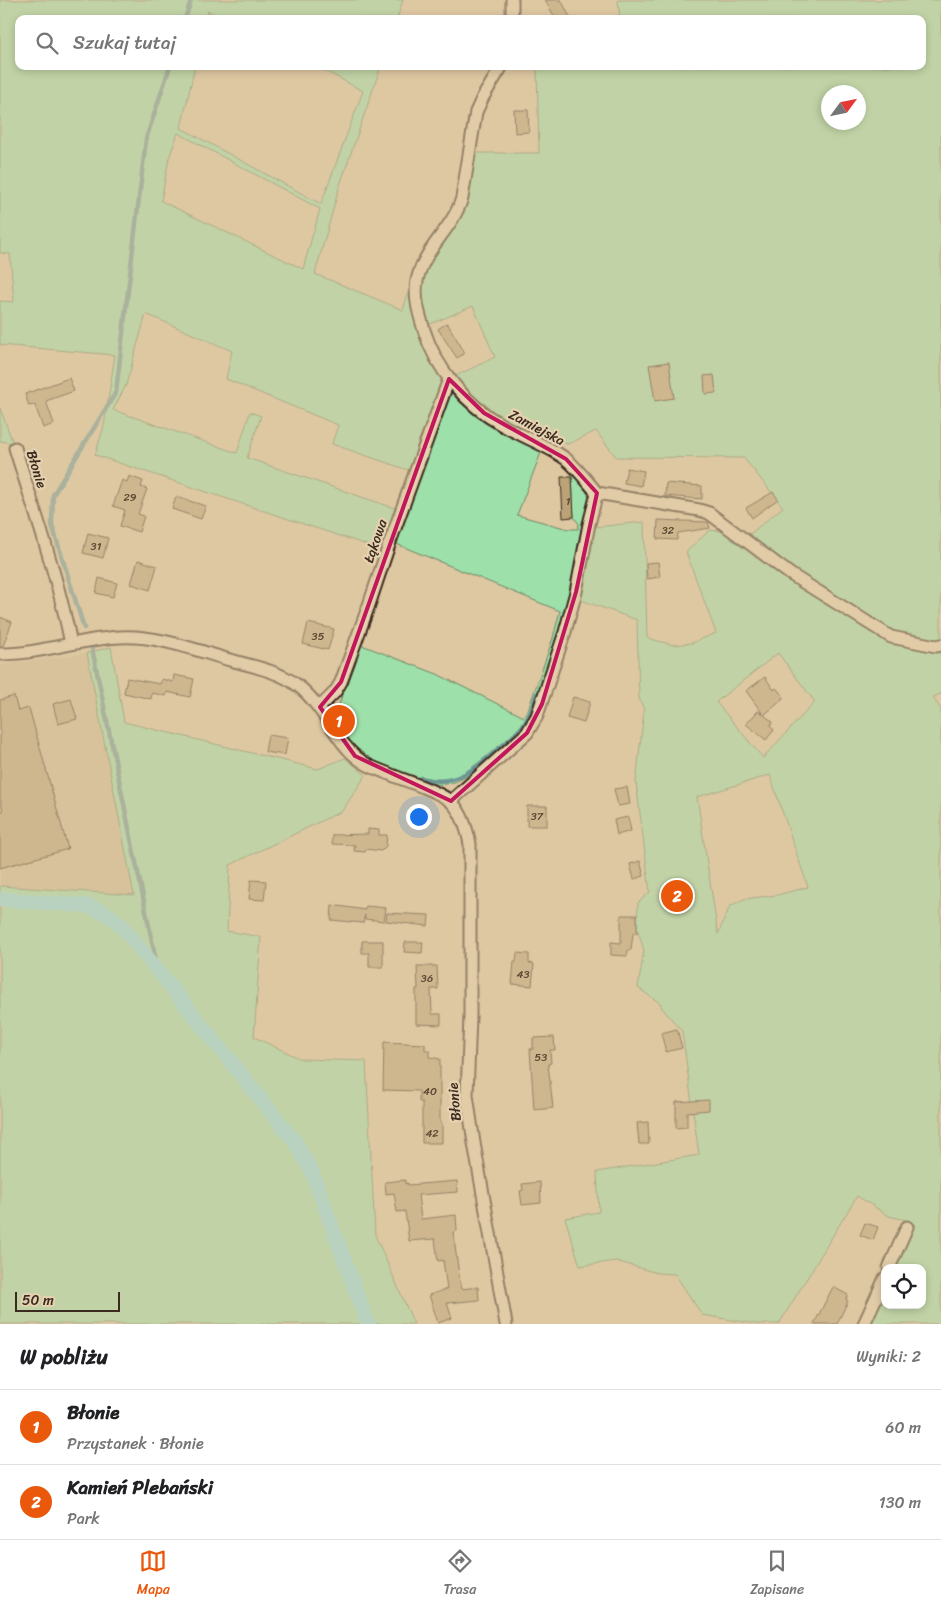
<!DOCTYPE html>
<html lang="pl">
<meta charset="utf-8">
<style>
:root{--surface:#fff;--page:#f2f2f2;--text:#202124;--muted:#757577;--line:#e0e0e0;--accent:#ea580c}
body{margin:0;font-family:Sriracha,sans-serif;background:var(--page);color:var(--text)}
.controls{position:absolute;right:15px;bottom:15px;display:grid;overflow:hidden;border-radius:10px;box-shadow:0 2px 8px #0003}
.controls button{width:45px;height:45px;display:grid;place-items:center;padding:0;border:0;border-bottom:1px solid var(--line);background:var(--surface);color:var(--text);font:25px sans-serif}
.compass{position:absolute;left:821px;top:85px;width:45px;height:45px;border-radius:50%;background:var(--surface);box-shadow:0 2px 8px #0003;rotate:57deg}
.scale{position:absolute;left:15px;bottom:12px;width:105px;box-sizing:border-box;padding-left:5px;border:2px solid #3b2a1e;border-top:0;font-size:14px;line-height:18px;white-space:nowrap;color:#3b2a1e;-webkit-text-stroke:4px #e6d1b0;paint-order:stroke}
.you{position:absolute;left:418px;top:816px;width:18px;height:18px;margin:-12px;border:4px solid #fff;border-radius:50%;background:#1a73e8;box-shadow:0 0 0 8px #1a73e833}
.badge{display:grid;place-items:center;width:32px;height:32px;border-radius:50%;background:var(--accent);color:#fff;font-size:16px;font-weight:700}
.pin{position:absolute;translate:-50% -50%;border:2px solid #fff;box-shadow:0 1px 5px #0006}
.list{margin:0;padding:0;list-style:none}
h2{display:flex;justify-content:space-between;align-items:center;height:65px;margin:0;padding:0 20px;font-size:21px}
h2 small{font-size:16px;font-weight:400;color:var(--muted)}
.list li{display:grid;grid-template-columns:32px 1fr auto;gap:15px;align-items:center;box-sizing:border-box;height:75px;padding:0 20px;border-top:1px solid var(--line)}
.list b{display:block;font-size:19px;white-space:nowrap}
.list p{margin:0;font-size:16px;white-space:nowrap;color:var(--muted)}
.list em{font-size:16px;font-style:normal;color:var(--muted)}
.icon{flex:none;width:28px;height:28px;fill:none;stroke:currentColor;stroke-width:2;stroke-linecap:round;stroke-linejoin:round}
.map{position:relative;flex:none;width:941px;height:1324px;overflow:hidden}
.search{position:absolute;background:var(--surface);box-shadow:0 2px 8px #0003;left:15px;right:15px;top:15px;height:55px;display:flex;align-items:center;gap:12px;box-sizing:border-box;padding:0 18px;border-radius:10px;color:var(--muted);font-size:19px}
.sheet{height:215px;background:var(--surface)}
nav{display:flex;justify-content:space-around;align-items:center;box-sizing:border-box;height:70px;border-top:1px solid var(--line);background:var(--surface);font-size:14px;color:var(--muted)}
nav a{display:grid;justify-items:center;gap:2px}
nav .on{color:var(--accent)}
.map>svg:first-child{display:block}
.built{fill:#d1ba93}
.green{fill:#9ee0aa;stroke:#6c8564;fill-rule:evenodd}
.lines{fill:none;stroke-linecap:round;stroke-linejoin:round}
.stream{stroke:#6c9694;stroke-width:4.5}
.canal{stroke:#8ddee3;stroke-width:15}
.building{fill:#bba377;stroke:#3b2a1e}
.street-casing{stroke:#3b2a1e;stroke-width:15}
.street{stroke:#e6d1b0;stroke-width:11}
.marked{fill:none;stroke:#c2185b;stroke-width:4;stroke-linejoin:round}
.labels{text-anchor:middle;stroke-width:4.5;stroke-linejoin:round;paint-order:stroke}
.number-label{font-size:11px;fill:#5b4834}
.street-label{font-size:14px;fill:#3b2a1e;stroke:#e6d1b0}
</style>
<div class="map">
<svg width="941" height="1324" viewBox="0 0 941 1324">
<rect width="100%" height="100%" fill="#dec8a2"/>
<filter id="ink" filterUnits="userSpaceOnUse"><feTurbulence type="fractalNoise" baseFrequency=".02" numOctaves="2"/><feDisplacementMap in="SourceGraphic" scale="10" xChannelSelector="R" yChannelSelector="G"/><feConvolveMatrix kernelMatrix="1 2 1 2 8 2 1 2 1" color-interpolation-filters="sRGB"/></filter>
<g filter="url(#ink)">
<!-- built -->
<path class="built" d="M87 653 134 895 0 886V665Z"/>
<!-- green -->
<path class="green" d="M0 0H403L397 19H224L208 11 206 19H19V66H195L181 128 321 204 363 91 316 66H381L339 188 315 274 403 310 413 277 447 220 459 194 464 153H539L537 66H922V19H620L618 0H941V694L933 697 941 710V1324H871L885 1290V1305H922V1268H895L915 1225 906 1220 889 1216 857 1196 779 1324H756L702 1315 675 1274 657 1273 616 1261 580 1266 565 1218 599 1212 597 1172 699 1155 682 1031 662 1008 660 1003 638 988 644 950 637 928 638 903 650 892 636 782 644 710 639 698 637 620 581 600 595 527 644 522 647 638 673 645 692 643 716 633 686 552 710 530 750 534 783 507 744 458 616 457 596 431 568 444 546 439 545 442 496 419 464 392 454 377 495 357 473 306 428 325 411 304 423 344 444 380 418 442 411 471 332 444 338 425 226 379 232 351 146 314 126 385 113 410 237 453 250 412 261 416 247 458 397 509 382 550 95 455 104 426 115 355 0 345V301L14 302 10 254 0 253ZM828 92H858V122H828ZM178 133 320 209 303 269 161 201 169 158ZM778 653 815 702 763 758 716 702ZM770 775 808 887 777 895 744 899 730 906 718 934 697 797Z
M451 386 542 450 517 515 568 529H578L579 524 574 517 572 477 575 473C582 482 589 491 589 503 589 515 584 528 582 540 575 588 562 634 545 679 541 691 538 707 530 718 516 739 472 781 446 784 426 787 395 773 378 765 364 758 339 738 337 722 336 719 337 714 337 711L359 644 437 674 524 717 528 710 553 638 560 611 394 543Z
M0 408 13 443 0 441Z
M111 647 124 722 318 769 345 758 366 775 342 811 230 865 227 931 261 937 254 1037 301 1059 366 1061 375 1235 414 1324H0V886L134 895 87 653Z"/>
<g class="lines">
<!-- stream -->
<path class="stream" d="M185 19 191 0
M84 628 52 525 53 495 116 392 146 139 170 66
M92 648 158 970
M421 778C453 788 474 770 497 750 507 742 518 733 525 723 531 714 534 704 537 694"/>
<!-- canal -->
<path class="canal" d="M0 899 88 906 106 913 122 926 296 1143 312 1172 368 1324"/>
</g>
<!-- building -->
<path class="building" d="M545 0H561L571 19H556Z
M514 110H528L529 132 515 133Z
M447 323 465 353 457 358 438 329Z
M669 362 674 398 655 401 649 365Z
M714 375 716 393 705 394 704 376Z
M69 378 74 391 46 401 54 424 43 428 35 405 29 406 25 394Z
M627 468 644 471 641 486 624 483Z
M129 476 143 481 141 487 147 489 138 514 144 516 139 532 120 526 125 510 113 506 122 480 127 482Z
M561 477H572L574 517 563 518Z
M666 483 702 486V499L665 496Z
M773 492 778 499 752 518 746 508Z
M176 497 206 506 201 519 172 509Z
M658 520 708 522 710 528 678 533 677 540 657 539Z
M88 533 108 538 103 558 83 553Z
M138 560 157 566 150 590 131 584Z
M658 562 660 577 647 579 646 563Z
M99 578 117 583 113 597 96 593Z
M0 617 12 622 3 646H0Z
M308 623 334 629 328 650 303 644Z
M174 675 194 679 190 697 167 692 166 696 152 693 151 699 124 693 127 678 160 684 162 679 173 682Z
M765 677 774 690 776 688 784 697 781 699 782 700 764 715 773 722 770 726 774 730 766 740 746 724 758 711 763 714 746 691Z
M14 696 18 711 29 708 68 849 0 868V812L3 811 0 798V700Z
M573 697 590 702 584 723 567 718Z
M71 699 77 719 58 724 53 704Z
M268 735 288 738 285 755 265 752Z
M627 787 630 804 618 806 614 789Z
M527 806H547V826H527Z
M628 817 631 831 617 835 614 820Z
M368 829 379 830V835H387L386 846 381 851 366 849 365 852 354 851 355 845 332 844V835L368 834Z
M640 861 644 876 634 879 630 864Z
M251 880 266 881 264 900 249 899Z
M332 905 365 910 366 906 386 908 384 921 364 919 365 915 363 923 331 920Z
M387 913 429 915 428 926 386 921Z
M621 915H637V933H633L631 950H628L627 956 611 955V942L621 943Z
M362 941H383V967H369V953H362Z
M405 942H423L422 953 404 952Z
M517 953 529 954V963L534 964 532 986 512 984 514 962H516Z
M417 966H437L438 989H431L432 1014H441V1025L416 1024V989H418Z
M677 1029 682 1048 666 1052 661 1033Z
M554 1037 555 1050H550L551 1063 548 1064 553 1108 534 1110 530 1049H533V1038Z
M384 1042 425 1044V1050H429V1057L440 1059V1123H442V1143H422V1102H419V1091L383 1090Z
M709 1100V1110L687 1112V1127L676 1128V1102Z
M648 1122 649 1144H639L637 1123Z
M405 1180V1184L408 1183V1185L457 1181 458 1192 418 1195 421 1219 456 1215 457 1231 453 1232 461 1289 478 1287 479 1300 447 1303 452 1318 438 1323 429 1295 447 1289 443 1260 438 1261 435 1239 409 1241 405 1211 397 1212 394 1193 386 1194 385 1182Z
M540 1182 541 1203 522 1205 520 1191 523 1190 522 1184Z
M865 1223 878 1227 873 1240 860 1235Z
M833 1287 848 1295 846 1300 848 1301 837 1324H814Z"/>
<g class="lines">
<defs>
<path id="street" d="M512 19V0
M502 66 483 97 476 112 462 198C453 229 423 249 417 281 414 297 419 314 424 330 436 369 466 405 502 425 523 437 547 445 566 459 578 469 587 481 597 493L699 510 709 513 790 574 891 637 936 646 941 645
M15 448C35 513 58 577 71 644
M0 654C41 654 79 639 120 637 157 635 195 650 230 660 252 666 279 671 297 685 326 707 335 744 363 762 370 767 379 770 387 773 405 781 434 789 449 800 462 810 467 829 470 844V1016L467 1095 474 1143 506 1324
M320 707 335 692 341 682 369 605 389 545 449 379
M451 801 527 733 537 716 565 632 576 592 589 524 597 493
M889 1268 907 1227
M864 1324 885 1278"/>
</defs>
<!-- street casing -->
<use href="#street" class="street-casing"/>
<!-- street -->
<use href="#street" class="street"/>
</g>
</g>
<!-- marked area -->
<path d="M0 0H941V1324H0ZM449 379 484 413 566 459 597 493 576 592 542 704 527 733 451 801 355 756 320 707 341 682Z" fill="#dec8a2" fill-opacity=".55" fill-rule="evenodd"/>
<path class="marked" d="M449 379 484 413 566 459 597 493 576 592 542 704 527 733 451 801 355 756 320 707 341 682Z"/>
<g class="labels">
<!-- number labels -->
<g class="number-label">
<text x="130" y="501">29</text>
<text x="568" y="505">1</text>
<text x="668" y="534">32</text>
<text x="96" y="550">31</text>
<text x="318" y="640">35</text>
<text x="537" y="820">37</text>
<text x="523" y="978">43</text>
<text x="427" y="982">36</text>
<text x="541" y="1061">53</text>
<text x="430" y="1095">40</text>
<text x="432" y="1137">42</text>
</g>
<!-- street labels -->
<g class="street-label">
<text transform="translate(537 427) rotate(28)" y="5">Zamiejska</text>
<text transform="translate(37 469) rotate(73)" y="5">Błonie</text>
<text transform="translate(375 541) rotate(-71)" y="5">Łąkowa</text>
<text transform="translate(454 1102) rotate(-95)" y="5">Błonie</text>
</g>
</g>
</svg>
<div class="controls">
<button><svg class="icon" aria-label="locate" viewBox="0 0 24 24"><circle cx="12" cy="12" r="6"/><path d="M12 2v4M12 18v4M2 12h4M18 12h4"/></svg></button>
</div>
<svg class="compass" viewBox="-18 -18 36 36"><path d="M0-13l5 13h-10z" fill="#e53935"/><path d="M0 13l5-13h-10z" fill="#757577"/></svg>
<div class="scale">50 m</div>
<div class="you"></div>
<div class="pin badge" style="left:339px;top:721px">1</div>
<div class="pin badge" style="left:677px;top:896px">2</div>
<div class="search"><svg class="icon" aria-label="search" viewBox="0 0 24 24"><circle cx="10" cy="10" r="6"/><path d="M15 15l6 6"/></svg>Szukaj tutaj</div>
</div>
<section class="sheet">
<h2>W pobliżu<small>Wyniki: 2</small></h2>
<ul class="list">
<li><span class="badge">1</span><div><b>Błonie</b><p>Przystanek · Błonie</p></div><em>60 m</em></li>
<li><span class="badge">2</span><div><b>Kamień Plebański</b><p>Park</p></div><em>130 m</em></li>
</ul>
</section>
<nav>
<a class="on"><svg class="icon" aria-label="map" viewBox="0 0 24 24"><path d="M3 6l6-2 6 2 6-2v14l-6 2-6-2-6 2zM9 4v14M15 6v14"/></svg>Mapa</a>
<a><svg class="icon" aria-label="directions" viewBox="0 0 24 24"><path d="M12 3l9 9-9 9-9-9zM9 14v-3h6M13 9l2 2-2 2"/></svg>Trasa</a>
<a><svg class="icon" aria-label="saved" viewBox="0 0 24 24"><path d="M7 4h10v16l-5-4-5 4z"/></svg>Zapisane</a>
</nav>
